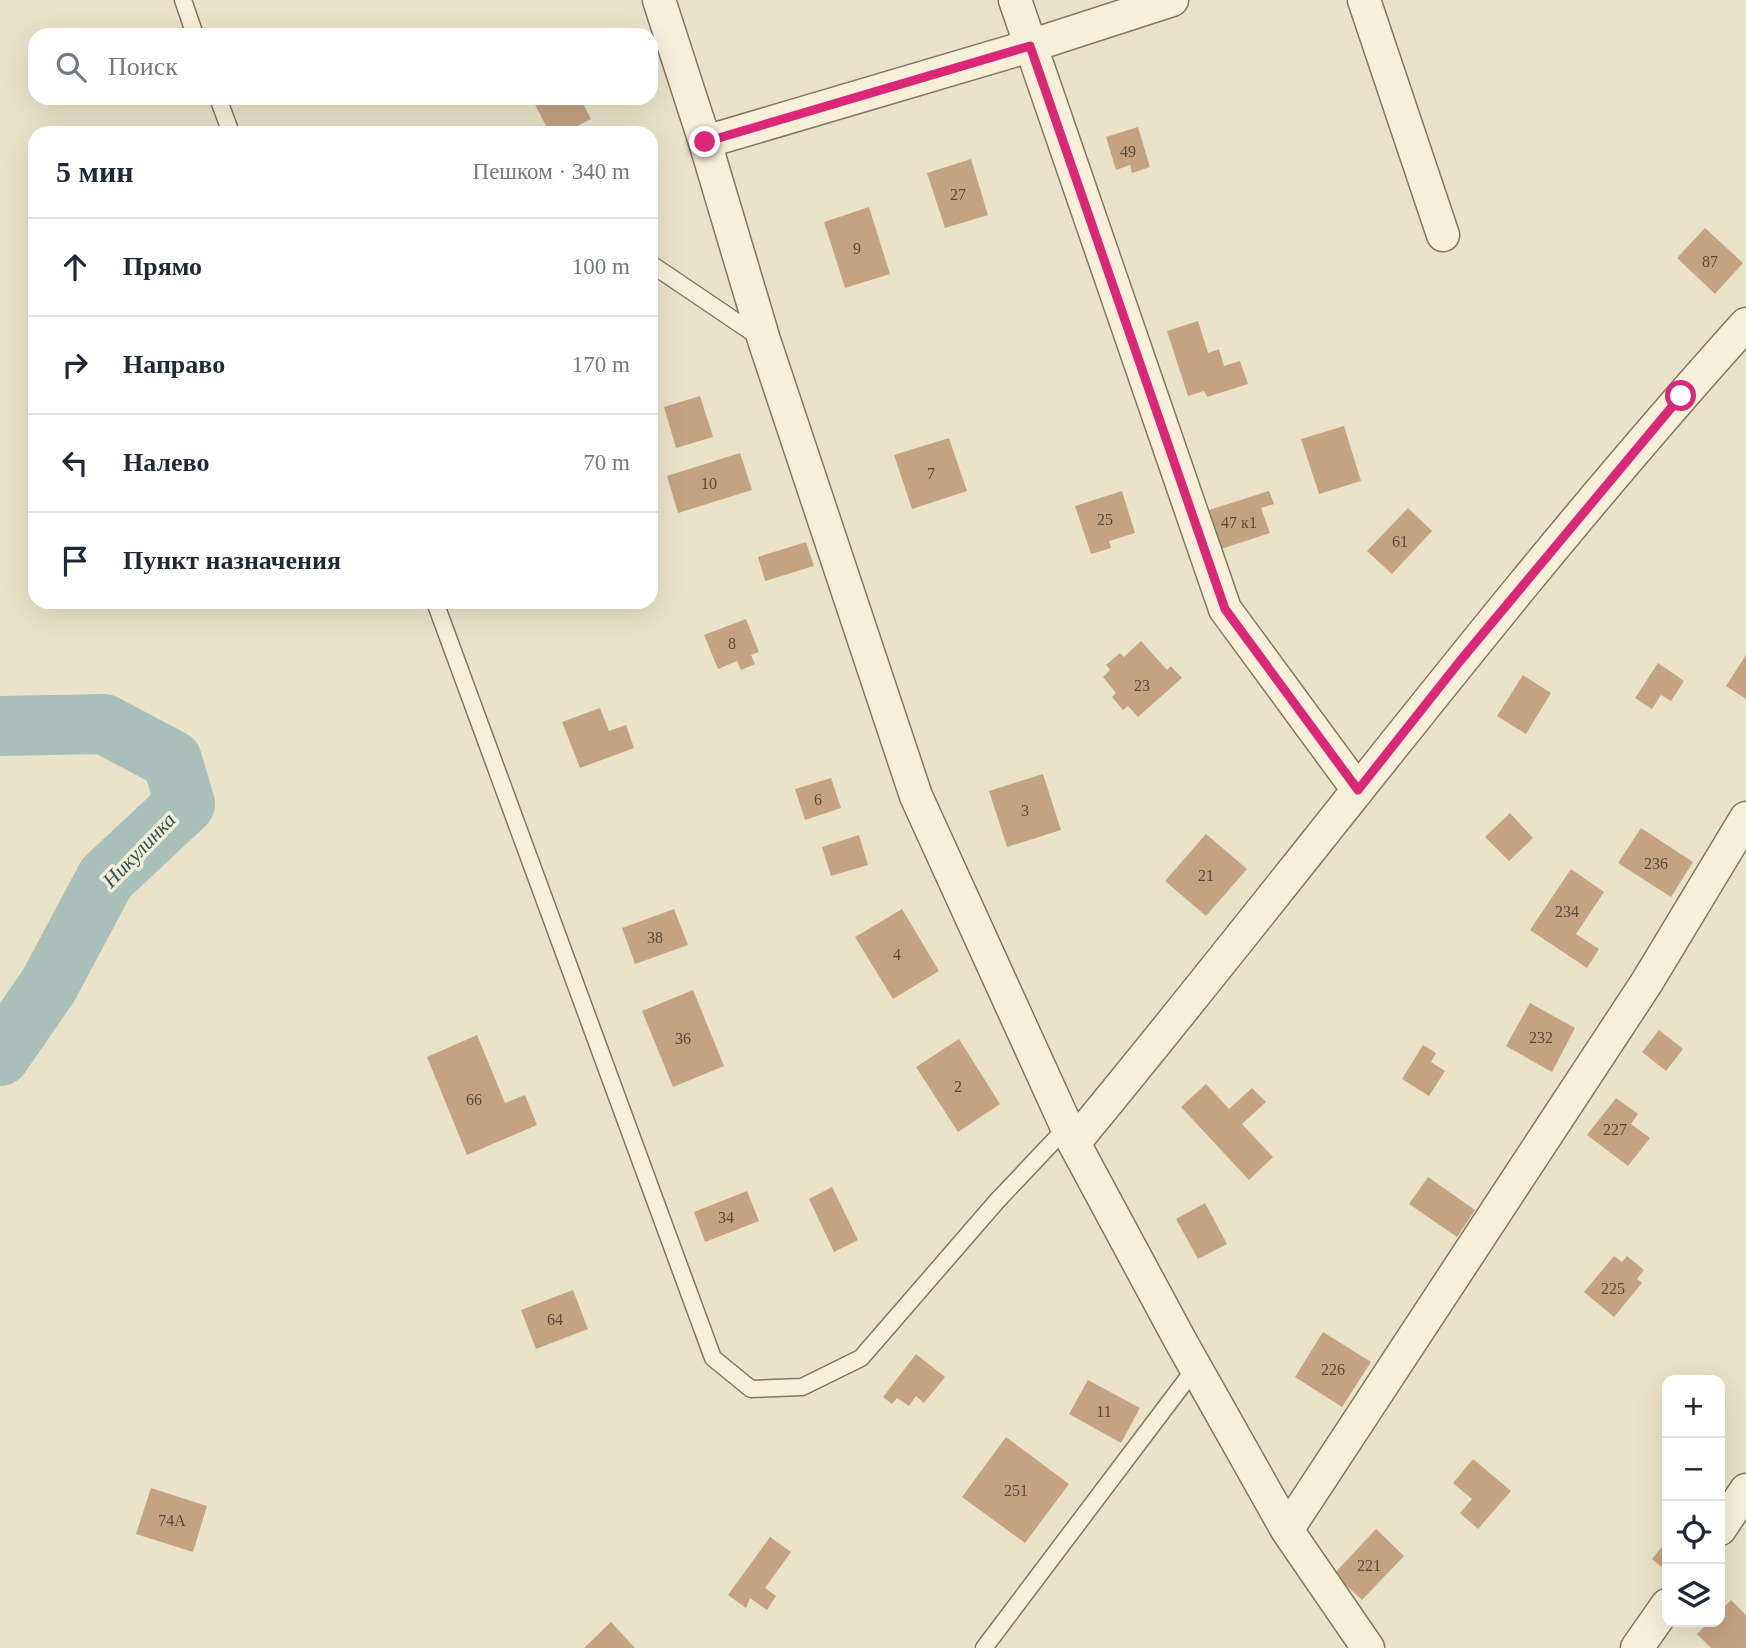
<!DOCTYPE html>
<html lang="ru">
<meta charset="utf-8">
<style>
:root{--surface:#fff;--page:#f2f2f3;--text:#1f2937;--muted:#747a83;--line:#e0e1e3}
body{margin:0;font-family:Georgia,serif;background:var(--page);color:var(--text)}
.controls{position:absolute;right:21px;bottom:21px;display:grid;overflow:hidden;border-radius:14px;box-shadow:0 7px 28px #0002}
.controls button{width:63px;height:63px;display:grid;place-items:center;padding:0;border:0;border-bottom:2px solid var(--line);background:var(--surface);color:var(--text);font:35px sans-serif}
.stop{position:absolute;width:21px;height:21px;margin:-16px;border:5px solid #db2777;border-radius:50%;background:#fff}
.stop.end{background:#db2777;border-color:#fff;box-shadow:0 2px 7px #0008}
.list{margin:0;padding:0;list-style:none}
h2{display:flex;justify-content:space-between;align-items:center;height:91px;margin:0;padding:0 28px;font-size:30px}
h2 small{font-size:23px;font-weight:400;color:var(--muted)}
.list li{display:grid;grid-template-columns:46px 1fr auto;gap:21px;align-items:center;box-sizing:border-box;height:98px;padding:0 28px;border-top:2px solid var(--line)}
.list b{display:block;font-size:26px;white-space:nowrap}
.list em{font-size:23px;font-style:normal;color:var(--muted)}
.icon{flex:none;width:38px;height:38px;fill:none;stroke:currentColor;stroke-width:2;stroke-linecap:round;stroke-linejoin:round}
.map{position:relative;flex:none;width:1746px;height:1648px;overflow:hidden}
.search{position:absolute;background:var(--surface);box-shadow:0 7px 28px #0002;left:28px;top:28px;width:630px;height:77px;display:flex;align-items:center;gap:18px;box-sizing:border-box;padding:0 24px;border-radius:21px;color:var(--muted);font-size:26px}
.panel{position:absolute;background:var(--surface);box-shadow:0 7px 28px #0002;left:28px;top:126px;width:630px;height:483px;border-radius:21px}
.map>svg:first-child{display:block}
.lines{fill:none;stroke-linecap:round;stroke-linejoin:round}
.river{stroke:#a9bfba;stroke-width:60}
.building{fill:#c4a383}
.lane-casing{stroke:#84765f;stroke-width:19}
.street-casing{stroke:#84765f;stroke-width:35}
.lane{stroke:#f6f0db;stroke-width:16}
.street{stroke:#f6f0db;stroke-width:32}
.route{stroke:#db2777;stroke-width:9}
.labels{text-anchor:middle;stroke-width:7;stroke-linejoin:round;paint-order:stroke}
.number-label{font-size:16px;fill:#5a4a3a}
.water-label{font-size:21px;font-style:italic;fill:#325455;stroke:#f2edd8}
</style>
<div class="map">
<svg width="1746" height="1648" viewBox="0 0 1746 1648">
<rect width="100%" height="100%" fill="#eae3c9"/>
<g class="lines">
<!-- river -->
<path class="river" d="M0 726 104 724 172 760 185 804 106 878 49 985 0 1056"/>
</g>
<!-- building -->
<path class="building" d="M580 98 591 119 564 133H550L532 99Z
M1138 127 1150 167 1132 173 1130 165 1116 170 1106 137Z
M971 159 988 215 945 228 927 173Z
M869 207 890 274 845 288 824 222Z
M1705 228 1743 263 1715 294 1677 258Z
M1198 321 1208 353 1219 349 1224 366 1240 361 1248 384 1207 397 1204 391 1188 396 1167 331Z
M700 396 713 437 676 448 664 407Z
M1344 426 1361 481 1319 494 1301 439Z
M949 438 967 491 912 509 894 455Z
M740 453 752 490 678 513 667 476Z
M1122 491 1135 533 1109 541 1111 548 1091 554 1075 506Z
M1269 491 1274 504 1261 508 1270 533 1221 549 1209 510Z
M1408 508 1432 531 1392 574 1367 551Z
M806 542 814 566 765 581 758 557Z
M746 619 759 652 751 655 755 664 741 670 737 661 718 669 704 635Z
M1141 641 1167 670 1171 666 1182 678 1138 717 1128 706 1123 710 1112 697 1116 693 1103 677 1110 670 1106 665 1120 653 1124 657Z
M1746 655V699L1726 686Z
M1658 663 1684 681 1671 701 1661 695 1652 709 1635 698Z
M1523 675 1551 693 1526 734 1497 716Z
M600 708 609 731 626 725 634 748 580 768 562 722Z
M1043 774 1061 830 1007 847 989 791Z
M831 778 841 808 805 820 795 789Z
M1510 813 1533 838 1509 861 1485 837Z
M1641 828 1693 862 1671 897 1618 863Z
M1206 834 1247 869 1206 916 1165 881Z
M859 835 868 865 831 876 822 847Z
M1571 869 1604 892 1576 934 1599 949 1587 968 1530 930Z
M674 909 688 945 635 964 622 928Z
M902 909 939 971 893 999 855 937Z
M693 990 724 1066 673 1087 642 1011Z
M1530 1003 1575 1028 1552 1072 1506 1046Z
M1659 1030 1683 1049 1666 1071 1642 1052Z
M477 1035 505 1103 525 1095 537 1125 467 1155 427 1057Z
M959 1039 1000 1104 958 1132 916 1067Z
M1423 1045 1436 1053 1431 1062 1445 1071 1429 1096 1402 1079Z
M1206 1084 1229 1109 1252 1088 1266 1102 1242 1124 1273 1157 1249 1180 1181 1107Z
M1616 1098 1638 1114 1631 1124 1650 1138 1628 1166 1587 1135Z
M1428 1177 1475 1210 1457 1237 1409 1204Z
M832 1187 858 1240 834 1252 809 1199Z
M747 1191 759 1221 705 1242 694 1212Z
M1205 1203 1227 1244 1198 1259 1176 1219Z
M1614 1256 1622 1262 1627 1256 1644 1270 1637 1279 1642 1283 1614 1317 1584 1292Z
M573 1290 588 1329 536 1349 521 1310Z
M1323 1332 1371 1362 1342 1407 1295 1377Z
M916 1354 945 1377 924 1403 916 1396 909 1406 897 1398 892 1404 883 1397Z
M1088 1380 1140 1408 1121 1443 1069 1414Z
M1006 1437 1069 1484 1025 1543 962 1497Z
M1473 1459 1511 1491 1478 1529 1460 1513 1472 1499 1453 1483Z
M151 1488 207 1506 193 1552 136 1534Z
M1376 1529 1404 1556 1362 1600 1334 1574Z
M770 1537 791 1552 765 1588 776 1596 767 1610 750 1598 746 1608 728 1595Z
M1667 1541V1571L1652 1559Z
M1731 1600 1746 1615V1648H1711L1697 1634 1709 1622H1720V1611Z
M611 1622 635 1648H584Z"/>
<g class="lines">
<defs>
<path id="lane" d="M183 0 195 35
M218 98 231 133
M651 264 759 337
M435 602 713 1358 751 1389 802 1387 861 1358 997 1201 1066 1128
M984 1648 1196 1367"/>
<path id="street" d="M659 0 705 142 764 340 916 796 1074 1143 1180 1340 1287 1530 1368 1648
M1015 0 1225 609 1358 790
M1364 0 1443 235
M705 142 1030 46 1172 0
M1074 1143C1299 871 1509 587 1746 324
M1720 1529 1746 1490
M1287 1530 1647 982 1746 818
M1637 1648 1667 1605"/>
</defs>
<!-- lane casing -->
<use href="#lane" class="lane-casing"/>
<!-- street casing -->
<use href="#street" class="street-casing"/>
<!-- lane -->
<use href="#lane" class="lane"/>
<!-- street -->
<use href="#street" class="street"/>
</g>
<g class="lines">
<!-- route -->
<path class="route" d="M705 142 1030 46 1225 609 1358 790 1460 661 1681 396"/>
</g>
<g class="labels">
<!-- number labels -->
<g class="number-label">
<text x="1128" y="157">49</text>
<text x="958" y="200">27</text>
<text x="857" y="254">9</text>
<text x="1710" y="267">87</text>
<text x="931" y="479">7</text>
<text x="709" y="489">10</text>
<text x="1105" y="525">25</text>
<text x="1239" y="528">47 к1</text>
<text x="1400" y="547">61</text>
<text x="732" y="649">8</text>
<text x="1142" y="691">23</text>
<text x="818" y="805">6</text>
<text x="1025" y="816">3</text>
<text x="1656" y="869">236</text>
<text x="1206" y="881">21</text>
<text x="1567" y="917">234</text>
<text x="655" y="943">38</text>
<text x="897" y="960">4</text>
<text x="1541" y="1043">232</text>
<text x="683" y="1044">36</text>
<text x="958" y="1092">2</text>
<text x="474" y="1105">66</text>
<text x="1615" y="1135">227</text>
<text x="726" y="1223">34</text>
<text x="1613" y="1294">225</text>
<text x="555" y="1325">64</text>
<text x="1333" y="1375">226</text>
<text x="1104" y="1417">11</text>
<text x="1016" y="1496">251</text>
<text x="172" y="1526">74А</text>
<text x="1369" y="1571">221</text>
</g>
<!-- water labels -->
<g class="water-label">
<text transform="translate(139 850) rotate(-46)" y="7">Никулинка</text>
</g>
</g>
</svg>
<div class="controls">
<button>+</button>
<button>−</button>
<button><svg class="icon" aria-label="locate" viewBox="0 0 24 24"><circle cx="12" cy="12" r="6"/><path d="M12 2v4M12 18v4M2 12h4M18 12h4"/></svg></button>
<button><svg class="icon" aria-label="layers" viewBox="0 0 24 24"><path d="M12 4l9 5-9 5-9-5zM3 14l9 5 9-5"/></svg></button>
</div>
<div class="stop" style="left:1681px;top:396px"></div>
<div class="stop end" style="left:705px;top:142px"></div>
<div class="search"><svg class="icon" aria-label="search" viewBox="0 0 24 24"><circle cx="10" cy="10" r="6"/><path d="M15 15l6 6"/></svg>Поиск</div>
<section class="panel">
<h2>5 мин<small>Пешком · 340 m</small></h2>
<ul class="list">
<li><svg class="icon" aria-label="ahead" viewBox="0 0 24 24"><path d="M12 20V5M6 11l6-6 6 6"/></svg><div><b>Прямо</b></div><em>100 m</em></li>
<li><svg class="icon" aria-label="right" viewBox="0 0 24 24"><path d="M7 20v-9h11M14 6l5 5-5 5"/></svg><div><b>Направо</b></div><em>170 m</em></li>
<li><svg class="icon" aria-label="left" viewBox="0 0 24 24"><path d="M17 20v-9H6M10 6l-5 5 5 5"/></svg><div><b>Налево</b></div><em>70 m</em></li>
<li><svg class="icon" aria-label="arrive" viewBox="0 0 24 24"><path d="M6 21V4h12l-3 4 3 4H6"/></svg><div><b>Пункт назначения</b></div></li>
</ul>
</section>
</div>
